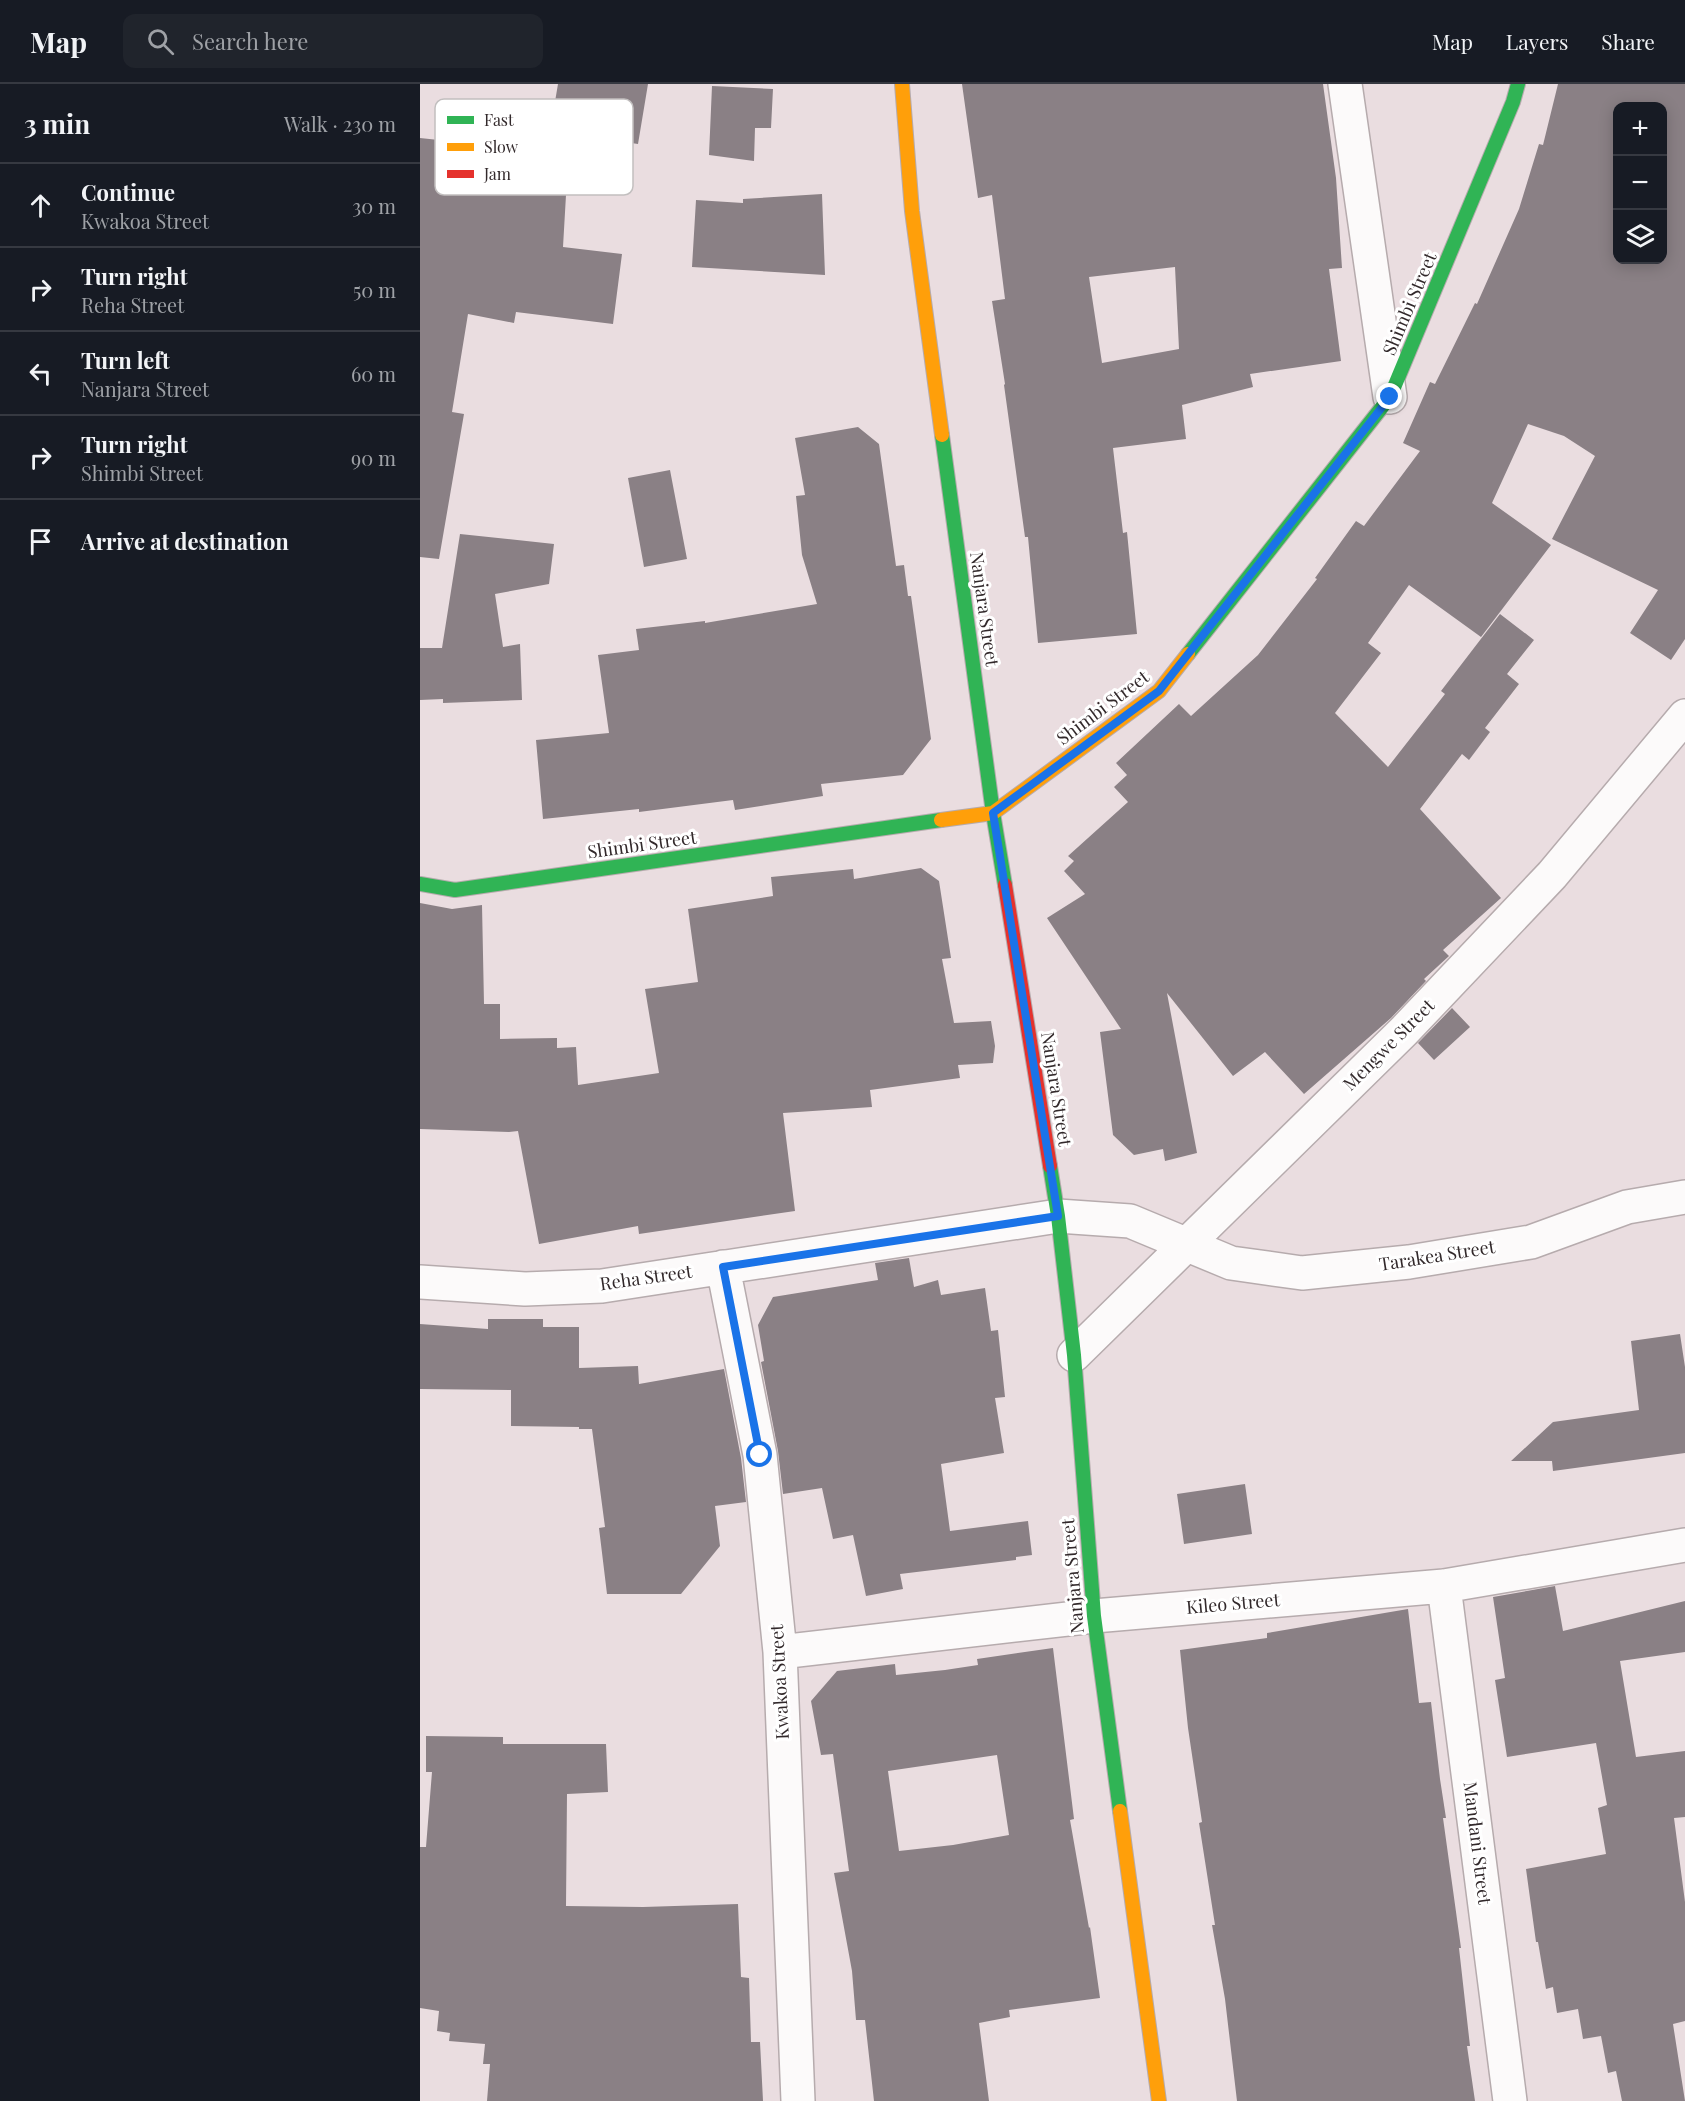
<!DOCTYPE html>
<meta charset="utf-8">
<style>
:root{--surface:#171b24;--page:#20242c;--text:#f1f3f6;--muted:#9ea1a6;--line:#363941}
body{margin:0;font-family:"Playfair Display",serif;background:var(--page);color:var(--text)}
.controls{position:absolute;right:18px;top:18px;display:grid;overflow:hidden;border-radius:12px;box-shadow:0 3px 15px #0003}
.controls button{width:54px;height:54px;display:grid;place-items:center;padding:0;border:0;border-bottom:2px solid var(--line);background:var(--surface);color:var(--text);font:30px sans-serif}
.stop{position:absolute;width:18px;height:18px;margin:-14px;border:4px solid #1a73e8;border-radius:50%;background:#fff}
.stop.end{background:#1a73e8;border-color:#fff;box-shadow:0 2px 6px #0008}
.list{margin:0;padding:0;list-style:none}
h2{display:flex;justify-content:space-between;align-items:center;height:78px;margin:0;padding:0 24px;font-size:26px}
h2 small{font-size:20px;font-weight:400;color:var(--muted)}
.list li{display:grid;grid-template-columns:39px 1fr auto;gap:18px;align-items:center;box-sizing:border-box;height:84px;padding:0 24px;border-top:2px solid var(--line)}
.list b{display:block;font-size:22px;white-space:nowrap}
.list p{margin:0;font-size:20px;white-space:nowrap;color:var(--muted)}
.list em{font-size:20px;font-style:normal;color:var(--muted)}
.icon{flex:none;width:33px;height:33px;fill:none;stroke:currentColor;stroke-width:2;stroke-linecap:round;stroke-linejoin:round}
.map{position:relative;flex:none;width:1265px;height:2017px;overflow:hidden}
header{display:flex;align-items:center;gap:36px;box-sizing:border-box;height:84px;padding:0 30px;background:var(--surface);border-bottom:2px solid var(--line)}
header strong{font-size:28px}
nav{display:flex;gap:33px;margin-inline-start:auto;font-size:21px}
.search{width:420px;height:54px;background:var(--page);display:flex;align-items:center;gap:15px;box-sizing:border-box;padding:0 21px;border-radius:12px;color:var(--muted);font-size:22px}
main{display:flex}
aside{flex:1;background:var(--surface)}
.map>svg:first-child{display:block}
.building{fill:#8a8085;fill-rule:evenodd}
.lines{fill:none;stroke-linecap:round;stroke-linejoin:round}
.street-casing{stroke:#b6abad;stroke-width:36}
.fast-casing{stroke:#b6abad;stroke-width:16}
.slow-casing{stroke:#b6abad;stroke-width:16}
.jam-casing{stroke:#b6abad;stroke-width:16}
.street{stroke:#fcfafa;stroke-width:33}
.fast{stroke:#30b455;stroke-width:14}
.slow{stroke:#ff9f0a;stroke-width:14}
.jam{stroke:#e5322d;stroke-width:14}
.route{stroke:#1a73e8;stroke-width:8}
.labels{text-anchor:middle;stroke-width:6;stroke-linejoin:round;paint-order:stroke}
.street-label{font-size:18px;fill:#32292b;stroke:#fff}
.key{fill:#fff;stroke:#c2bfbf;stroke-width:1.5}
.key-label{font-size:16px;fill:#32292b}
</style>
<header>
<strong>Map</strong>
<div class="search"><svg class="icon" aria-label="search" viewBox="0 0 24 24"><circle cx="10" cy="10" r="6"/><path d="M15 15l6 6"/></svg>Search here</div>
<nav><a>Map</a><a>Layers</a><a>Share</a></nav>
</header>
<main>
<aside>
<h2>3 min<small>Walk · 230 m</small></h2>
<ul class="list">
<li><svg class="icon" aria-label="ahead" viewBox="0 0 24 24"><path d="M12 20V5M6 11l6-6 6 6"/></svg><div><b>Continue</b><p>Kwakoa Street</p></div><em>30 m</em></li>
<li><svg class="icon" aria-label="right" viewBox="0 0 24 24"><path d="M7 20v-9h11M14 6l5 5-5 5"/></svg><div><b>Turn right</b><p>Reha Street</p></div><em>50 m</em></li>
<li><svg class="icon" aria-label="left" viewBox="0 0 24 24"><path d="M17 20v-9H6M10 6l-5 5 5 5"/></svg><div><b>Turn left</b><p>Nanjara Street</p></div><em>60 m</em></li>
<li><svg class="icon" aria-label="right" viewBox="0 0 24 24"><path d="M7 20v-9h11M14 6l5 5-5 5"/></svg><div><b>Turn right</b><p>Shimbi Street</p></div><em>90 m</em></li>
<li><svg class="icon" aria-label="arrive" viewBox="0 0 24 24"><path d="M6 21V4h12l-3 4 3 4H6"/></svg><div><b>Arrive at destination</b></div></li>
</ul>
</aside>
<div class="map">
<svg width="1265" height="2017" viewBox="0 0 1265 2017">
<rect width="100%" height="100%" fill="#eadde0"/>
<!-- building -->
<path class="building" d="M138 0H228L218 60 130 47Z
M542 0H903L916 94 922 184 909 185 921 277 830 290 833 303 762 321 766 355 693 364 703 449 707 448 717 550 618 559 608 453H605L584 301 585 300 572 217 585 215 572 111 558 114ZM755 183 759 265 682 279 669 193Z
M1138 0H1265V555L1251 576 1210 549 1238 506 1132 455 1175 372 1144 352 1108 340 1072 419 1131 461 1061 553 989 501 948 559 961 569 915 629 968 683 1025 610 1021 607 1080 530 1114 556 1087 590 1099 600 1065 644 1070 648 1049 676 1042 670 1000 725 1081 814 1023 866 1029 872 1004 895 1006 897 971 934 884 1010 845 968 813 992 747 909 777 1069 745 1077 743 1065 714 1071 693 1051 680 948 701 945 627 834 665 810 644 787 654 777 648 772 708 718 694 703 707 691 696 679 759 620 771 632 838 571 897 495 895 494 936 437 944 442 1000 367 983 359 1010 298 1015 300 1055 219 1057 220 1099 125 1119 60 1123 61ZM1197 22H1242V176H1197Z
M292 2 353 5 351 44H335L334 77 289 71Z
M0 54 47 59 41 102 61 104V106L146 111 143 163 202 170 193 240 96 228 94 239 48 230 32 328 44 330 19 475 0 473Z
M402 110 405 191 272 183 276 116 323 119V115Z
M438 343 459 360 476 482 484 481 488 512H491L511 655 483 691 401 700 403 712 315 726 313 716 219 728V725L123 735 116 656 189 649 178 571 219 566 216 545 285 537V539L397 520 382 471 376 412 385 411 375 354Z
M250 386 267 475 224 483 208 394Z
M40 450 134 460 129 500 75 510 83 563 100 560 102 616 23 619V615L0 616V564H22Z
M501 784 519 797 531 874 522 875 534 939 571 937 575 962 573 979 538 981 540 994 450 1006 452 1023 363 1029 375 1127 219 1150 218 1142 119 1160 98 1047 89 1048 0 1045V819L32 825 62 821 64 920H80V955L137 954V964L156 963 158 1001 239 989 225 905 278 898 268 825 353 812 351 793 433 785 434 795Z
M1032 924 1050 943 1014 976 998 959Z
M489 1174 494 1203 518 1196 521 1211 565 1204 571 1247 578 1246 585 1313 575 1314 584 1369 521 1380 530 1447 608 1437 612 1471 596 1473V1476L480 1490 483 1505 446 1512 433 1451 413 1455 402 1404 363 1410 358 1367 341 1278 344 1277 338 1241 353 1213 458 1196 455 1179Z
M68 1235H123V1243H159V1284L218 1282 219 1300 304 1285 321 1374 326 1418 295 1422 300 1462 261 1510H187L179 1444 185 1443 172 1345H159V1343L91 1342V1306L0 1305V1240L68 1245Z
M1260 1250 1265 1283V1369L1133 1387 1132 1377H1091L1133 1338 1219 1326 1211 1257Z
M825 1400 832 1450 764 1460 757 1410Z
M1135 1502 1143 1547 1265 1517V1568L1200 1577 1216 1673 1265 1667V1733L1254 1734 1265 1818V1937L1253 1940 1265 2017H1202L1196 1987 1188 1989 1181 1952 1163 1955 1158 1925 1137 1929 1133 1903 1126 1905 1118 1858H1116L1106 1785 1186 1770 1178 1724 1187 1721 1176 1659 1087 1673 1075 1596 1085 1594 1073 1513Z
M988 1525 999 1619 1011 1618 1020 1695 1026 1734H1023L1041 1864H1039L1050 1962H1047L1055 2017H817L805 1915 792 1841H795L779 1739 782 1738 768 1644 760 1566 847 1554V1549Z
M633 1564 654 1735 650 1736 669 1844 670 1843 680 1914 589 1926 590 1933 559 1939 569 2017H454L445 1936H436L432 1887 414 1789 429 1787 413 1670 401 1671 391 1617 417 1587 475 1580 476 1591 525 1586 558 1581 557 1575ZM577 1671 589 1751 533 1761 479 1767 468 1687Z
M6 1652 83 1653V1660H186L188 1708 147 1710 146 1822 223 1823 318 1820 321 1893 329 1894 331 1958H340L343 2017H67L70 1980H63L65 1960 29 1957 30 1949 17 1947 19 1927 0 1924V1763H6L12 1688H6Z"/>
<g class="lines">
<defs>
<path id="street" d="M925 0 970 313
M303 1183 340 1371 360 1568 378 2017
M0 1198 105 1205 182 1202 638 1132 710 1137 811 1179 882 1189 989 1178 1111 1158 1207 1123 1265 1113
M654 1271 984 947 1132 791 1265 632
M1024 1502 1090 2017
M360 1568 674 1532 1024 1502 1265 1461"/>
<path id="fast" d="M522 351 573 729 585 801
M768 570 970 313 1093 18 1098 0
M0 800 35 806 521 736
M630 1082 638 1132 654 1271 674 1532 700 1727"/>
<path id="slow" d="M482 0 492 127 522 351
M521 736 573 729 739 607 768 570
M700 1727 739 2017"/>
<path id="jam" d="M585 801 630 1082"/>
</defs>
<!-- street casing -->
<use href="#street" class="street-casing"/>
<!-- fast casing -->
<use href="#fast" class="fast-casing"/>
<!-- slow casing -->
<use href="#slow" class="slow-casing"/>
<!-- jam casing -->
<use href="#jam" class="jam-casing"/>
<!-- street -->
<use href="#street" class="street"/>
<!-- fast -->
<use href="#fast" class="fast"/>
<!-- slow -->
<use href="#slow" class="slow"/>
<!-- jam -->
<use href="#jam" class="jam"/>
</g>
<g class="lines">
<!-- route -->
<path class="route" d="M340 1371 303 1183 638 1132 573 729 739 607 970 313"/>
</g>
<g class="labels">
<!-- street labels -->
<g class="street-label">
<text transform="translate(990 220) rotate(-67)" y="6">Shimbi Street</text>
<text transform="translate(564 525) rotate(82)" y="6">Nanjara Street</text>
<text transform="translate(683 624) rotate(-37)" y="6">Shimbi Street</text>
<text transform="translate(222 761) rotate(-8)" y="6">Shimbi Street</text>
<text transform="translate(969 961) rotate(-45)" y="6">Mengwe Street</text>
<text transform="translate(636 1005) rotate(81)" y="6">Nanjara Street</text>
<text transform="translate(1017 1172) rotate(-9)" y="6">Tarakea Street</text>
<text transform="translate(226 1194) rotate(-8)" y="6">Reha Street</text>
<text transform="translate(653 1492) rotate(-95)" y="6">Nanjara Street</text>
<text transform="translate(813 1520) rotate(-5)" y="6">Kileo Street</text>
<text transform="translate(360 1598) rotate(-93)" y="6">Kwakoa Street</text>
<text transform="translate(1057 1759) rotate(83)" y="6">Mandani Street</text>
</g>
</g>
<!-- legend -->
<rect x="15" y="15" width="198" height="96" rx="9" class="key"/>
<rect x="27" y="32" width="27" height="8" fill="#30b455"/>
<rect x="27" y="59" width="27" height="8" fill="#ff9f0a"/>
<rect x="27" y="86" width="27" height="8" fill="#e5322d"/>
<g class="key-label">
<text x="64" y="42">Fast</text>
<text x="64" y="69">Slow</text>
<text x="64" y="96">Jam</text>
</g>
</svg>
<div class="controls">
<button>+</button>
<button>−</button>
<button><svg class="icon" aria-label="layers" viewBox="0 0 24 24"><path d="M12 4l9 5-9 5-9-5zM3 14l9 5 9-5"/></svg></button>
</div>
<div class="stop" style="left:340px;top:1371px"></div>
<div class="stop end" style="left:970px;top:313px"></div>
</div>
</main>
